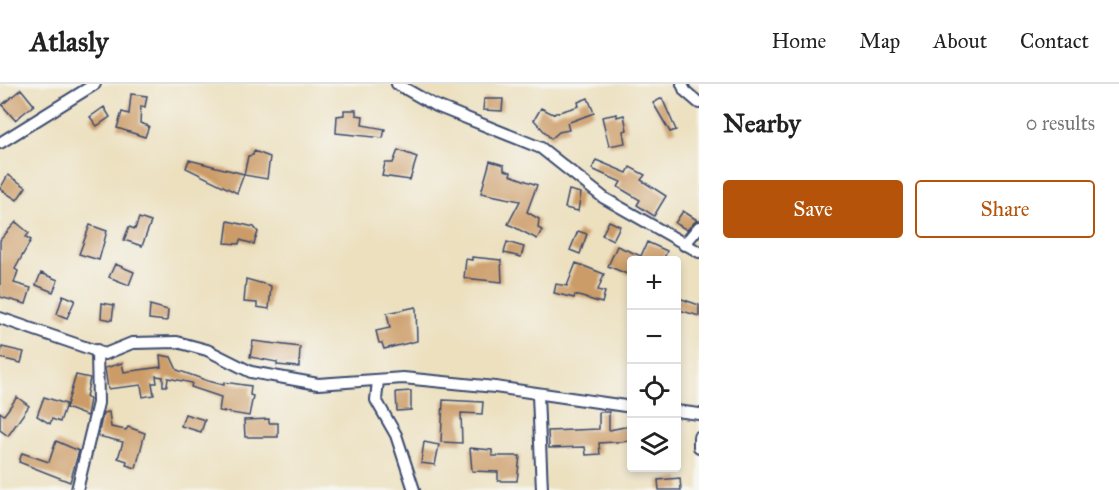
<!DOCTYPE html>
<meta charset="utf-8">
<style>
:root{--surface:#fff;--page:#f6f6f6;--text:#222;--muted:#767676;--line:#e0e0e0;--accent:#b45309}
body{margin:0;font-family:"IM FELL Great Primer",serif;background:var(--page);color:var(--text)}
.controls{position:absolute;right:18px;bottom:18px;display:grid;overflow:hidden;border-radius:6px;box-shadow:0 3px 9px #0003}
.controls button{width:54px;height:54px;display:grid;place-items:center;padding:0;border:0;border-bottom:2px solid var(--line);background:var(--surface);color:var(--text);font:30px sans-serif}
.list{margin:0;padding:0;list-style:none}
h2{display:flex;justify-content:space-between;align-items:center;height:78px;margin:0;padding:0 24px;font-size:26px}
h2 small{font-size:20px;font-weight:400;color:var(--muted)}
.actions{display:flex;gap:12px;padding:18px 24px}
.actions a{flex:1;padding:14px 0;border:2px solid var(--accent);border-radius:6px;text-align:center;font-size:21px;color:var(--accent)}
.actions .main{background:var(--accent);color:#fff}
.icon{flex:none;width:33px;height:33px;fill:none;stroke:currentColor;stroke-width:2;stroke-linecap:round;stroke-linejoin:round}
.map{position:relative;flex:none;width:699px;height:406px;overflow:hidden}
header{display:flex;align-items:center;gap:36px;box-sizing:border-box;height:84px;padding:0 30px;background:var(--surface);border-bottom:2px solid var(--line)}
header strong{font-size:28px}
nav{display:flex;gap:33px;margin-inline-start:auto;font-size:21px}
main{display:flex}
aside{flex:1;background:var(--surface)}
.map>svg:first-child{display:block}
.building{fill:#cc9c67}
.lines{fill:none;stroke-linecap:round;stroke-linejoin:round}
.street-casing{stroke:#3a4a6d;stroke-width:14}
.street{stroke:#fff;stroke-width:10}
</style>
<header>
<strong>Atlasly</strong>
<nav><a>Home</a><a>Map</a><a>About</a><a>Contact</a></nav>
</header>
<main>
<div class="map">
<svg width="699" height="406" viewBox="0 0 699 406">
<rect width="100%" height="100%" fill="#f6f6f2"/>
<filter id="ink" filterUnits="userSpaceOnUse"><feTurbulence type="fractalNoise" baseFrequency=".0167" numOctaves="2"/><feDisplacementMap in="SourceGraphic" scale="12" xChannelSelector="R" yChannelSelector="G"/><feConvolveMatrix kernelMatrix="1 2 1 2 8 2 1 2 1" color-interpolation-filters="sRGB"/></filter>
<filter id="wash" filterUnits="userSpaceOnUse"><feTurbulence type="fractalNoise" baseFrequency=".008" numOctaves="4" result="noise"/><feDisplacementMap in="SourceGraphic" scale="24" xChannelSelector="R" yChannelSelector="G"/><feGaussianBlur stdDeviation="1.35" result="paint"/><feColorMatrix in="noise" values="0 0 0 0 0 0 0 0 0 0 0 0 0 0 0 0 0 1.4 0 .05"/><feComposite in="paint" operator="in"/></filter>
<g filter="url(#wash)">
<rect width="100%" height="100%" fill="#ece0bf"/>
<g id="blocks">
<!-- building -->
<path class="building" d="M21 5 34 21 15 36 2 21Z
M131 10 147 12 145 23 141 22 140 39 149 42 145 53 117 44 122 28 129 30Z
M588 14 594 29 567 39 569 46 559 48 551 55 534 36 541 24 553 30 579 22 578 18Z
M662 14 676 46 670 48 653 19Z
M484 15H503L502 27 483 26Z
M104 23 110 33 97 42 90 33Z
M344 26H356V31L363 32 362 41 385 45 383 54 336 49 337 32 344 31Z
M617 30V33L624 31 627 46 623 47 625 59 609 62 602 33Z
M398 66 417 73 410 96 382 92 385 79H393Z
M254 67 270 73 267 95 244 91 248 72 253 71Z
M189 76 244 90 237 109 186 84Z
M596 76 627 89 630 83 645 91 641 96 666 112 654 132 637 121 640 116 618 103 621 98 592 85Z
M490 77 504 81V86L511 88 510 91 537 101 527 128 539 135 538 144 542 146 537 155 508 140 520 117 481 109Z
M8 91 26 103 17 116 0 105Z
M569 106 581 109 578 127 565 124Z
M683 127 697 136 687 146 675 139Z
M139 134 151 138 142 162 124 156 129 143 135 145Z
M228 137 254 143 258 148 254 160 240 156 239 160 225 159Z
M609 137 620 142 613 156 602 151Z
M16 138 29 149 26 153 31 156 15 185 18 187 14 199 31 204 26 220 0 213V156Z
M90 141 107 147 99 176 79 170Z
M578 147 587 150 580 170 570 166Z
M507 158 524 163 521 173 504 169Z
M647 158 667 167 663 177H632V192L608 182 617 162 641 172Z
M472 173 501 176 502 198 464 194 466 175 472 176Z
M576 179 604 190 598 206 605 208 602 219 575 211 574 214 554 209 556 200 567 202Z
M115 180 134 188 129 201 109 193Z
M41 189 58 196 53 208 36 201Z
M246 195 271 202 269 225 257 223V219L244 218Z
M63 211 75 216 67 234 57 230Z
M676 213 699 221V232L676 225Z
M102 219 114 221 112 236 101 234Z
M150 221 168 226 167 237 149 235Z
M416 223 417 257 384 265 382 259H379L376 247 390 244 387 229Z
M253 257 300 263 299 283 277 281V278L250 273Z
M2 263 24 268 21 279 0 274Z
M160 271 171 273 177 286 208 297 224 301V298L251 302 250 311 253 312 249 332 219 327 221 313 191 303 192 299 168 294 167 302H163V293L156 292 157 299H152L154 311 143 313 141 301 108 305 105 284 122 279 124 288 161 283Z
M76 291 90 294 86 313 90 315 87 332 66 324Z
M411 307V326L397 327 396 308Z
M17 313 29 322 8 352 0 346V328L4 331Z
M44 313 66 320 60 338 52 335 50 340 37 332Z
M443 316 483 318 482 330 461 329 462 359 441 358Z
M109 328 111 343 126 346 128 343 145 349 136 384 126 381 127 377 118 374 123 358 98 352 103 329Z
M599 328H609V346L630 342 632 357 599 359 600 370 586 371 585 363 549 364 548 347 599 345Z
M185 330 205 336 201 348 181 342Z
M269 335V339H278V353H245L244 336Z
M56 357 79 367 70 398 19 378 22 369 49 378Z
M424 358 439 361 435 381 421 379Z
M470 364 492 366V372H520L517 397H498V388L472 387Z
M680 394 681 406H659L658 396Z"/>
</g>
</g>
<g filter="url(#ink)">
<use href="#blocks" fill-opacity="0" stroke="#3a4a6d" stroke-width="1.5"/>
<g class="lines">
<defs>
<path id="street" d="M397 0 434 21 541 64 604 114 699 168
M682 0 685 7 699 19
M0 59 95 0
M684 161 699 143
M0 234 105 270 132 259 177 258 207 266 251 288 318 300 403 294 495 303 632 323
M378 296 376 316 396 351 414 406
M538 311 542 406
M676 327 699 330
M699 353V363
M77 406 98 319 97 266"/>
</defs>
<!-- street casing -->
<use href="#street" class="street-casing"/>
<!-- street -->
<use href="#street" class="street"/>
</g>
</g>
</svg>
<div class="controls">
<button>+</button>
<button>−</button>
<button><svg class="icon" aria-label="locate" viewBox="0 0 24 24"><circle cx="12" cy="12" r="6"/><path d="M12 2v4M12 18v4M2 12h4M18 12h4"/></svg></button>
<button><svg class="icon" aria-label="layers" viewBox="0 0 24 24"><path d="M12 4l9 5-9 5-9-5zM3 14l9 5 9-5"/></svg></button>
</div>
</div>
<aside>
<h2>Nearby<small>0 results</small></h2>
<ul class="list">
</ul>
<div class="actions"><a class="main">Save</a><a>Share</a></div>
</aside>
</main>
